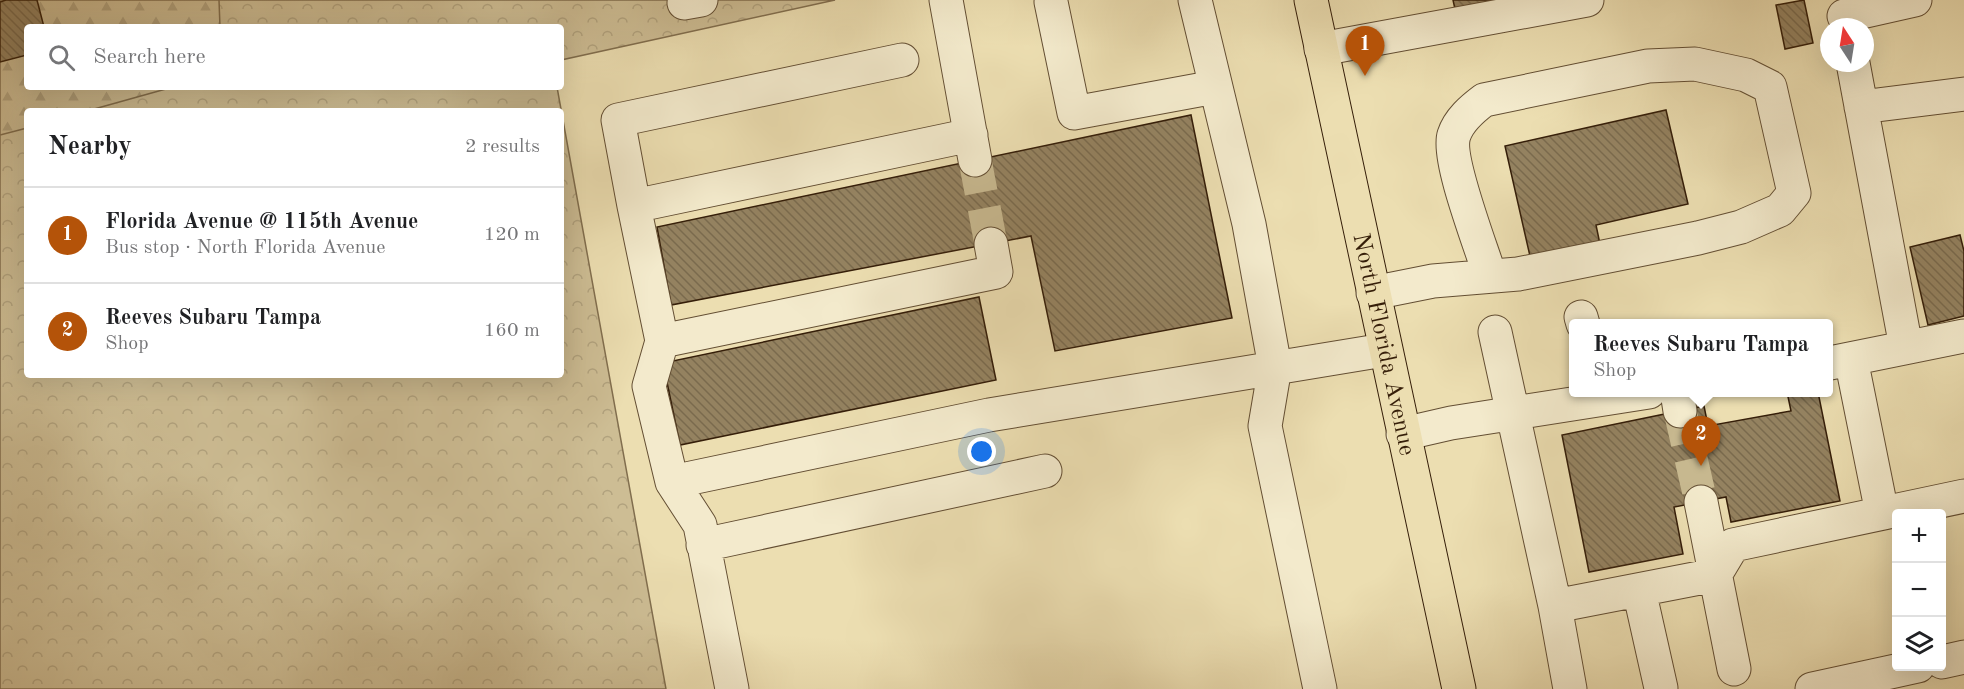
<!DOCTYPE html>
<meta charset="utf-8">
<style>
:root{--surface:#fff;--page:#f6f6f6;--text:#202124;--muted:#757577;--line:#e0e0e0;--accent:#b45309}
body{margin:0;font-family:"Old Standard TT",serif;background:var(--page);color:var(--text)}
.controls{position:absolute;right:18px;bottom:18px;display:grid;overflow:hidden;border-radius:6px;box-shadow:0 6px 24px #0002}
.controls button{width:54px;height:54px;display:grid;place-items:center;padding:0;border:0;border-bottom:2px solid var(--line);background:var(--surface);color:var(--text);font:30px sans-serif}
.compass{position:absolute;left:1820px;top:18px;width:54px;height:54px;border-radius:50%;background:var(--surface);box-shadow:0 6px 24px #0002;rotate:348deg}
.you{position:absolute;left:982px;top:452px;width:21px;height:21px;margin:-15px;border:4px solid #fff;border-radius:50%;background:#1a73e8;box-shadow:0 0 0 9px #1a73e833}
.badge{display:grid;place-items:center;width:39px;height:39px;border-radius:50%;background:var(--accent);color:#fff;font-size:20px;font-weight:700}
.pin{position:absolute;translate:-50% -50px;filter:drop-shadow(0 2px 3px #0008)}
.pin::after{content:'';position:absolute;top:32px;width:21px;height:18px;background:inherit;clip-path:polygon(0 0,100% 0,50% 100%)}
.popup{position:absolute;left:1569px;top:319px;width:264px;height:78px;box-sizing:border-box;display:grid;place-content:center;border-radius:6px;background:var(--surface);filter:drop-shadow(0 2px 4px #0005);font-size:20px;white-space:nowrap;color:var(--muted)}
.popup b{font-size:22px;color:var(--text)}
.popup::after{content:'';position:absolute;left:50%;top:100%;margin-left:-12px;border:12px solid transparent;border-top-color:var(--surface)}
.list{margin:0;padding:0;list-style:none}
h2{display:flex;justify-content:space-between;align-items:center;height:78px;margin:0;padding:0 24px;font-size:26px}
h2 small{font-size:20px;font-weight:400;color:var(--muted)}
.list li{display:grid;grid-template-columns:39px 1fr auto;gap:18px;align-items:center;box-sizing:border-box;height:96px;padding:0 24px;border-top:2px solid var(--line)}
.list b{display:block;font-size:22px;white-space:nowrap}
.list p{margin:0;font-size:20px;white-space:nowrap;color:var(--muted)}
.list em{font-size:20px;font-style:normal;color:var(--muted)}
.icon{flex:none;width:33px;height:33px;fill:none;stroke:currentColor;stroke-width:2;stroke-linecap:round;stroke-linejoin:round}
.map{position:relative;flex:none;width:1964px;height:689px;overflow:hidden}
.search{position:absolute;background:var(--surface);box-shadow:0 6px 24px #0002;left:24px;top:24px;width:540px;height:66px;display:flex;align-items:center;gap:15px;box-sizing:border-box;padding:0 21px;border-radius:6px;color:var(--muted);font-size:22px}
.panel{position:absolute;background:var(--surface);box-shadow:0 6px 24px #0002;left:24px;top:108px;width:540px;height:270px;border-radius:6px}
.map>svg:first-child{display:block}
.forest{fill:url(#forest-firs);stroke:#816e4e;stroke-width:1.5}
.park{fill:url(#park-crowns);stroke:#816e4e;stroke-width:1.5}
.building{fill:url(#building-back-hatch);stroke:#351e09;stroke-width:1.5}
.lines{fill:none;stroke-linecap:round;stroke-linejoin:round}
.minor-tunnel{stroke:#c7b88f;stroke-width:33;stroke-dasharray:33 16;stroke-linecap:butt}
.minor-casing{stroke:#634e33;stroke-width:35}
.major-casing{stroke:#351e09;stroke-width:35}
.minor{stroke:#f3eacc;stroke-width:33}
.major{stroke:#ecdeb1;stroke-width:33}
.labels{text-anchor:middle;stroke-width:5;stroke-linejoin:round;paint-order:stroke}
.street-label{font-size:24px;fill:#351e09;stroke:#f3eacc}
</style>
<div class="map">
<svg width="1964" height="689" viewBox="0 0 1964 689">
<defs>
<pattern id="forest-firs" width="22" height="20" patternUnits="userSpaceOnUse" patternTransform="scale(1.5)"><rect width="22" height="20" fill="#cdbd94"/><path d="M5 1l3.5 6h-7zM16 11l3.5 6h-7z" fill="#b1a27e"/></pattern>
<pattern id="park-crowns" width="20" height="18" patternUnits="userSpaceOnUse" patternTransform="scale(1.5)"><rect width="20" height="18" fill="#cdbd94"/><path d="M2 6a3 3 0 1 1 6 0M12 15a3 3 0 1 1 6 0" fill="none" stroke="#b1a27e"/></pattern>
<pattern id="building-back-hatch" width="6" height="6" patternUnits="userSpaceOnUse" patternTransform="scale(1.5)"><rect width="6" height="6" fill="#948260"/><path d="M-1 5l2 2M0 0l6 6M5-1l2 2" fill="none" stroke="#7a6a4d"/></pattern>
</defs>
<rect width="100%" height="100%" fill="#ecdeb1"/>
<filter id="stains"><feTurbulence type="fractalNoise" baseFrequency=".00333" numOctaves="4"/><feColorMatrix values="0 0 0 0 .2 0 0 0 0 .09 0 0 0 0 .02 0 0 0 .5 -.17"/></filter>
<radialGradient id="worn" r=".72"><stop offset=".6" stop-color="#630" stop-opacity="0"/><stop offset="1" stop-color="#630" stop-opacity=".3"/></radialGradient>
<!-- forest -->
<path class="forest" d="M0 0H308L314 27H27V87H328L333 111H27V140L0 150Z"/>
<!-- park -->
<path class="park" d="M219 0H835L561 60V27H220Z
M173 87H557L666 689H0V135L27 128V375H561V111H87Z"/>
<!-- building -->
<path class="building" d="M6 0H37L44 27H27V55L0 62V2Z
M1453 0H1501L1455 9Z
M1804 0 1813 43 1785 49 1776 5Z
M1666 110 1688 204 1596 225 1601 249 1532 265 1505 146Z
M1191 115 1232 318 1055 351 1031 236 671 305 657 227Z
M1960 235 1964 251V316L1928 325 1910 247Z
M979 297 996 380 680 445 663 363Z
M1787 392H1818L1840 501 1731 522 1726 497 1674 507 1683 554 1589 572 1562 435 1704 406 1708 426 1791 411Z"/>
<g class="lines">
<!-- minor-tunnel -->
<path class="minor-tunnel" d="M975 160 991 244
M1680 411 1701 502"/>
<defs>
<path id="minor" d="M946 0 975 160
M1195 0 1249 224 1275 367 1265 426 1320 689
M1051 2 1074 113 1215 87
M684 3 701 0
M1844 16 1915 0
M1321 49 1587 0
M1853 63 1906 347
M1861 107 1964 94
M971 135 634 206 662 341 996 272 991 244
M634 206 618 120 902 60
M1373 293 1433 281 1518 274 1698 238 1741 227 1780 210 1794 193 1770 87 1746 75 1695 64 1648 66 1484 100C1472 109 1459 120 1454 135 1446 158 1482 249 1490 276
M1581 317 1583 324
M1495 332 1555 606 1715 575 1733 545 1964 496
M662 341 649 386 672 482 700 525 732 689
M1851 359 1882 513
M1830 363 1964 336
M1677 392 1680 411
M1403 434 1451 423 1649 392
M672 482 989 415 1384 350
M1701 502 1734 669
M703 545 1045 471
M1639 590 1661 688
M1555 606 1570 689
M1942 662 1964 657
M1812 689 1918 666"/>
<g id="major">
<path id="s1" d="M1311 0 1459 689"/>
</g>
</defs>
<!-- minor casing -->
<use href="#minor" class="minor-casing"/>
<!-- major casing -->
<use href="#major" class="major-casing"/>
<!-- minor -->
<use href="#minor" class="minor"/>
<!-- major -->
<use href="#major" class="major"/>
</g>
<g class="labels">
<!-- street labels -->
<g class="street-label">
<text dy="8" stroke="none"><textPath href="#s1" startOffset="352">North Florida Avenue</textPath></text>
</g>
</g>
<rect width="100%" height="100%" filter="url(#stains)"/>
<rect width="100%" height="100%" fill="url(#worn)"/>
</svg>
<div class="controls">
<button>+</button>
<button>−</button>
<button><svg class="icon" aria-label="layers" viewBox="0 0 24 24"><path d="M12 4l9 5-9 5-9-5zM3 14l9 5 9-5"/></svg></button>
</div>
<svg class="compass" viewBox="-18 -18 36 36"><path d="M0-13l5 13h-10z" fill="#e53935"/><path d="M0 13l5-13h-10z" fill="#757577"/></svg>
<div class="you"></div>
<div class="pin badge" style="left:1365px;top:76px">1</div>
<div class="pin badge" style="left:1701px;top:466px">2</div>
<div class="popup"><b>Reeves Subaru Tampa</b>Shop</div>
<div class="search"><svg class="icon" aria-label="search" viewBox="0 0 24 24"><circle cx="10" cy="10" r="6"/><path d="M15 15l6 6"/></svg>Search here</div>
<section class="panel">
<h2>Nearby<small>2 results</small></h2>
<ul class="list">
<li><span class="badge">1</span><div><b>Florida Avenue @ 115th Avenue</b><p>Bus stop · North Florida Avenue</p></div><em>120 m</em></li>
<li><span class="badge">2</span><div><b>Reeves Subaru Tampa</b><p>Shop</p></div><em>160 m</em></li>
</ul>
</section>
</div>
